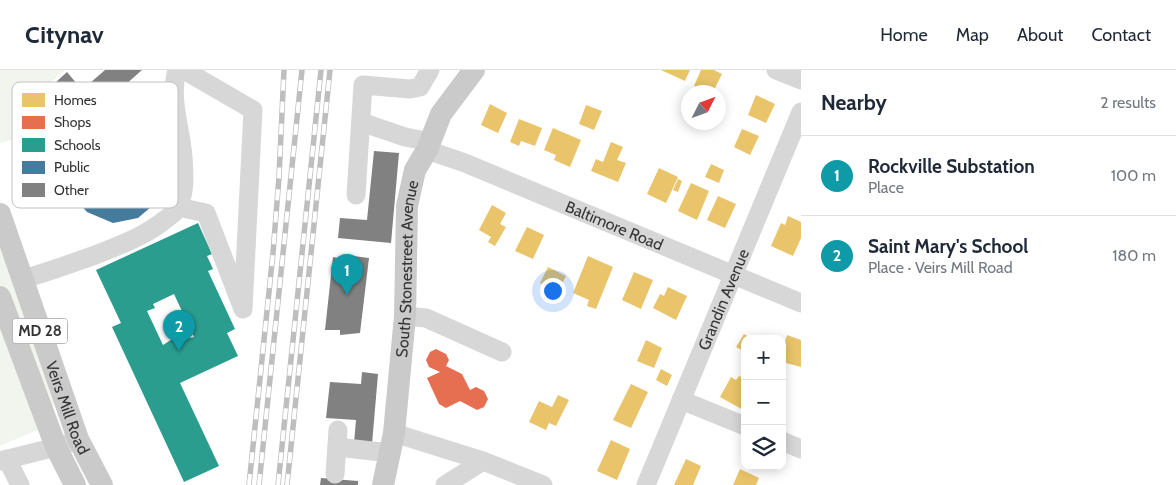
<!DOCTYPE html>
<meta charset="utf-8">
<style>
:root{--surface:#fff;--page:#f2f2f3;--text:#1f2937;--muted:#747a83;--line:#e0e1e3;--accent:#ea580c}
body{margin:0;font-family:Cabin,sans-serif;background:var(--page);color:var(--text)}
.controls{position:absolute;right:15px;bottom:15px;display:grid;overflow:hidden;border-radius:10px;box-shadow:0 2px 12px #0003}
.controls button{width:45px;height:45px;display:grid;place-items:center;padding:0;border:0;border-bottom:1px solid var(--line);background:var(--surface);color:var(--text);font:25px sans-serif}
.compass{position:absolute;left:681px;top:15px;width:45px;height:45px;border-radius:50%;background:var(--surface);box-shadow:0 2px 12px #0003;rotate:48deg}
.you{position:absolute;left:552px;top:220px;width:18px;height:18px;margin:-12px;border:4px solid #fff;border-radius:50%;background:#1a73e8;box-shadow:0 0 0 8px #1a73e833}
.badge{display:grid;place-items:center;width:32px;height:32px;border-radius:50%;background:var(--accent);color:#fff;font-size:16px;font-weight:700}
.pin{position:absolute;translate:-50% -41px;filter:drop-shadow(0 1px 2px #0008)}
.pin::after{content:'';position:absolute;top:26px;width:18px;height:15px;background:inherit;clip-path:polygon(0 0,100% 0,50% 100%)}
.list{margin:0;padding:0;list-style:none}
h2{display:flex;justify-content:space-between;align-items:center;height:65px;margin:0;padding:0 20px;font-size:21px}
h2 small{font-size:16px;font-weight:400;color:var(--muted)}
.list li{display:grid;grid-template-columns:32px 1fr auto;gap:15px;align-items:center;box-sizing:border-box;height:80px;padding:0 20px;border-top:1px solid var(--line)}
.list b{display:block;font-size:19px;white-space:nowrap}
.list p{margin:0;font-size:16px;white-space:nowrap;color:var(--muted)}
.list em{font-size:16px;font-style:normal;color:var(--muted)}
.icon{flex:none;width:28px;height:28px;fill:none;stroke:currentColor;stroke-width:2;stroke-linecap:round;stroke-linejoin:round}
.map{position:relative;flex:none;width:801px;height:415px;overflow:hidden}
header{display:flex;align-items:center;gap:30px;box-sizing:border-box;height:70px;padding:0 25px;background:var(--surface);border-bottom:1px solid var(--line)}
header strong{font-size:24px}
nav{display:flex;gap:28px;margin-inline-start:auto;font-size:18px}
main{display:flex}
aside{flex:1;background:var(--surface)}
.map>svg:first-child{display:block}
.green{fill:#f1f5ed}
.homes{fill:#e9c46a}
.shops{fill:#e76f51}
.schools{fill:#2a9d8f;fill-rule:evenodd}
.public{fill:#457b9d}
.building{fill:#818181}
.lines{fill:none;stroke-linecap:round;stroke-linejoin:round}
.minor{stroke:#d7d7d7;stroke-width:19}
.major{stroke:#cacaca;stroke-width:22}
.rail-casing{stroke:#bebebe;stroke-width:5.5}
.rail{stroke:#fff;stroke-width:4;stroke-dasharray:11;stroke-linecap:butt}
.labels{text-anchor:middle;stroke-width:5;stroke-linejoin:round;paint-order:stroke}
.shield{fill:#fff;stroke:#707070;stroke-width:1}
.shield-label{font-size:15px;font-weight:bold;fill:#333}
.street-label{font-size:16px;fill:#333;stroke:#fff}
.key{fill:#fff;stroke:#c2c2c2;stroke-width:1}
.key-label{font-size:14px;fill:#333}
</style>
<header>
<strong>Citynav</strong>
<nav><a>Home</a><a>Map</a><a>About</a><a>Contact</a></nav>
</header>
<main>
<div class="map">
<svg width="801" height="415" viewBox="0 0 801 415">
<rect width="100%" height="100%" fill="#fff"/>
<!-- green -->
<path class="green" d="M0 0H65L52 11 57 18 33 38 26 66 0 73Z
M0 161 55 332 44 360 42 358 0 376Z"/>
<!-- homes -->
<path class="homes" d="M661 0H690L685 11Z
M701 0H714L722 4 713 22H703L704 21 694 16Z
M756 25 775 34 766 53 748 45Z
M490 34 507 43 498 63 481 55Z
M586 35 602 41 594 60 579 54Z
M519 49 542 58 535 76 521 71 519 76 510 72Z
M553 58 581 70 570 97 554 90 556 85 544 80Z
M742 59 759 66 750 85 734 77Z
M611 72 623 77 617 90 626 93 618 112 591 101 596 89 603 92Z
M711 94 724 100 719 113 705 107Z
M659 98 678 107 666 133 647 124Z
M678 109 682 111 678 122 673 120Z
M691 113 709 121 697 150 678 141Z
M718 126 736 134 725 158 707 150Z
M492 135 506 143 500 154 506 157 495 176 488 172 491 167 479 160Z
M788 146 801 152V168L793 186 771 176 781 153 785 155Z
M527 157 544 165 533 189 515 181Z
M588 186 613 197 596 239 587 236 589 230 573 223Z
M548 197 566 206 558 222 540 213Z
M634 202 653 210 641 239 622 230Z
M668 217 687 226 676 250 653 238 660 224 664 226Z
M744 264 752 269H745V282L736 277Z
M787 265 801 270V297L782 292V281Z
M646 270 662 278 654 298 637 291Z
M661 299 672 305 667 316 656 310Z
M739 306 745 309V341L720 327 731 307 736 310Z
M631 314 648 322 631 358 613 350Z
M558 325 569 330 556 356 549 353 546 360 529 352 539 331 552 337Z
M611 370 630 379 617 410 597 401Z
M686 389 701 396 693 415H674Z
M740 399 759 408 756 415H733Z"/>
<!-- shops -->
<path class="shops" d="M436 279 446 284 449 290 446 296 462 304 470 320 476 317 484 321 488 329 484 337 477 340 460 331 446 338 439 334 427 308 440 302 429 297 426 290 430 282Z"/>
<!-- schools -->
<path class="schools" d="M198 153 212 184 207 186 213 199 208 201 235 259 227 263 238 286 180 313 219 396 184 412 112 257 121 253 96 200ZM174 224 194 267 190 268 188 264 177 266 163 275 147 241 155 238 153 234Z"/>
<!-- public -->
<path class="public" d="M119 52 147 61V65L161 81 166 105 158 131 138 148 113 153 87 142 72 125 62 126 59 99 69 94 77 74 74 71 94 53 99 57Z"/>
<!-- building -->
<path class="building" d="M105 0H142L107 31 90 13Z
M67 2 92 32 84 39 81 35 56 56 40 37 61 19 55 13Z
M374 81 399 83 391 173 338 168 340 148 367 150Z
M346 185 369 188 360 263 340 265V260H325L333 187 346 190Z
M362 302 378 304 372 374 354 373 356 350 326 348 330 312 361 314Z
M321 408 358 411V415H320Z"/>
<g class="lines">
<!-- minor -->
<g class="minor">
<path d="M776 0 801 10"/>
<path d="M361 52 405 67 431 72"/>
<path id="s1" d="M427 80 465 93 801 233"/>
<path d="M356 125 363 15 410 19 420 17 430 0"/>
<path d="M178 137 206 143 243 239 253 40 184 0"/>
<path d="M23 209C48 202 73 193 98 184 123 174 145 166 166 149 170 146 175 143 177 139 186 124 184 103 183 87 181 59 169 28 177 0"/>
<path d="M405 246 426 248 502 282"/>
<path d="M681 330 745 356"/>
<path d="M394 363 483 391 543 415"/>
<path d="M782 371 801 379"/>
<path d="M337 377 390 383"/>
<path d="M7 389 20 415"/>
<path d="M0 391 56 377 69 373"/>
<path d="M335 404 338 360"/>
<path d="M445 415 483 391"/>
<path id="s2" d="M646 415 801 42"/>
</g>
<!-- major -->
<g class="major">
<path id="s3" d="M0 144 78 369 102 415"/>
<path d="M0 227 56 377 75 415"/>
<path id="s4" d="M383 415 394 363 405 246 407 136 415 100 427 80 441 44 474 0"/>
</g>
<defs>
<path id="rail" d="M249 415 273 183 279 107 284 0
M259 415 302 0
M278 415 321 0
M287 415 330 0"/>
</defs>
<!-- rail casing -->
<use href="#rail" class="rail-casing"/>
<!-- rail -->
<use href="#rail" class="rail"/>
</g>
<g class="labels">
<!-- shield labels -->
<rect class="shield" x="12.5" y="248.5" width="55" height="25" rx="4"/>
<g class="shield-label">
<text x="40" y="266">MD 28</text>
</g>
<!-- street labels -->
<g class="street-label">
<text dy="6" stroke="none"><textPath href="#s1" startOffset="202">Baltimore Road</textPath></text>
<text dy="6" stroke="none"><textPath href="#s4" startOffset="218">South Stonestreet Avenue</textPath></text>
<text dy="6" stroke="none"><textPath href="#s2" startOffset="201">Grandin Avenue</textPath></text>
<text dy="6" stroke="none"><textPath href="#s3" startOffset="205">Veirs Mill Road</textPath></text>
</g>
</g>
<!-- legend -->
<rect x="12" y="12" width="166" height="126" rx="8" class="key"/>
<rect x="22" y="23" width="23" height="14" fill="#e9c46a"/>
<rect x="22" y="46" width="23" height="13" fill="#e76f51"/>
<rect x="22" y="68" width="23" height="14" fill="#2a9d8f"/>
<rect x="22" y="91" width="23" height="13" fill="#457b9d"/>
<rect x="22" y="113" width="23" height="14" fill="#818181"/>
<g class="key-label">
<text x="54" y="35">Homes</text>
<text x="54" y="57">Shops</text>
<text x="54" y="80">Schools</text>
<text x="54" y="102">Public</text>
<text x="54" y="125">Other</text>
</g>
</svg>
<div class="controls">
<button>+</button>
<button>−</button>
<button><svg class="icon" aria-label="layers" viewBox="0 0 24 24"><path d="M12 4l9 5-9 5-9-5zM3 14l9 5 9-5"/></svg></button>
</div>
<svg class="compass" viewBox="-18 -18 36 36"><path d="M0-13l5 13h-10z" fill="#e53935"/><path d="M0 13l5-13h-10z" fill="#747a83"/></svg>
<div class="you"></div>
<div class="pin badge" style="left:347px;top:225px;background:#0f9aa8">1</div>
<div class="pin badge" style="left:179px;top:281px;background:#0f9aa8">2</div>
</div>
<aside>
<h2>Nearby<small>2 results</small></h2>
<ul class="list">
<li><span class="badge" style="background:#0f9aa8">1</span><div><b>Rockville Substation</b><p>Place</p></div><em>100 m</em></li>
<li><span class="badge" style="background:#0f9aa8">2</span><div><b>Saint Mary's School</b><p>Place · Veirs Mill Road</p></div><em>180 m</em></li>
</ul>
</aside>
</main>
